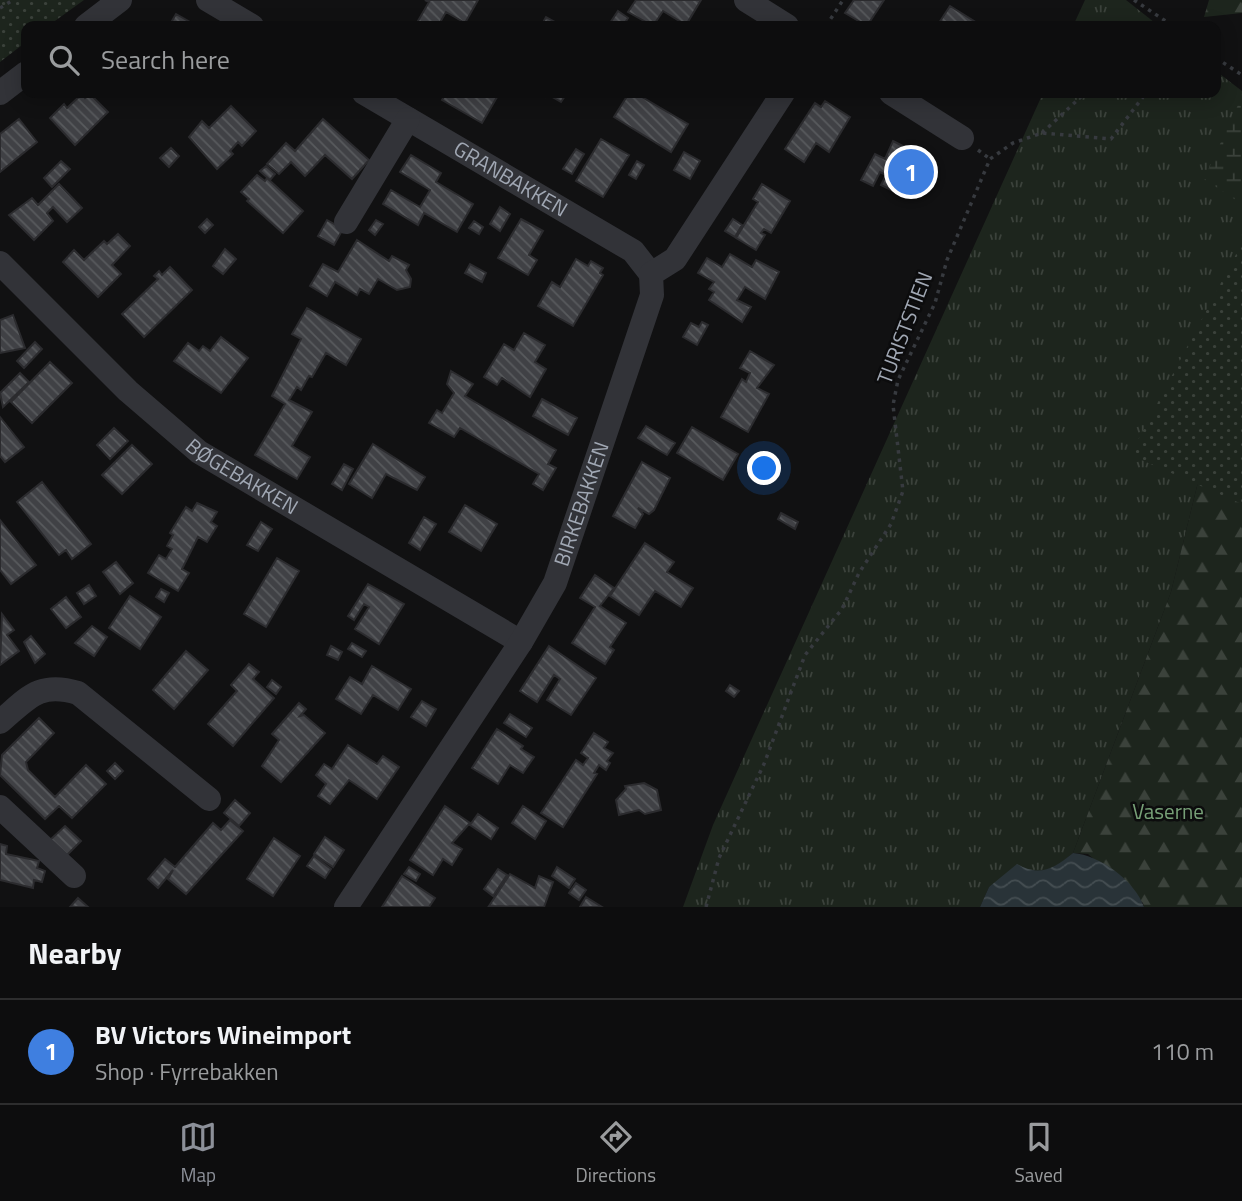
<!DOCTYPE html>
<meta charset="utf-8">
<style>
:root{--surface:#0d0d0e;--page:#161617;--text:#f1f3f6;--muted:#9a9c9e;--line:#2d2d2e;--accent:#8c9099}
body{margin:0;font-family:"Titillium Web",sans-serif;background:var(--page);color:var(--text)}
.you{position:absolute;left:765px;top:469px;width:24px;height:24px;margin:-18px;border:5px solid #fff;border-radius:50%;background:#1a73e8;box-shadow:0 0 0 10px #1a73e833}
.badge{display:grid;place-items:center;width:46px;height:46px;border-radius:50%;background:var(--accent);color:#fff;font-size:23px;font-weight:700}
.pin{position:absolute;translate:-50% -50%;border:4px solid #fff;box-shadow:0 2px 7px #0006}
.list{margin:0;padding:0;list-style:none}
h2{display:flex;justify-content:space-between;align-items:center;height:91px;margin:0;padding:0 28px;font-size:30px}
h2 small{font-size:23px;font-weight:400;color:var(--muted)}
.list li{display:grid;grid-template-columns:46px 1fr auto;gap:21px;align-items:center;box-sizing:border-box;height:105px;padding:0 28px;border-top:2px solid var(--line)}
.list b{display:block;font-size:26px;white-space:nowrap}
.list p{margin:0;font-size:23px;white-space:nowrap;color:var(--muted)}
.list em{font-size:23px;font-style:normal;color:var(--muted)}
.icon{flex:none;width:38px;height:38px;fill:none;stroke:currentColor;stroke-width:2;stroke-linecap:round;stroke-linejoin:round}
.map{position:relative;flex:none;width:1242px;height:907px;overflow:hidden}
.search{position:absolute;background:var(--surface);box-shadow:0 4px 18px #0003;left:21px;right:21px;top:21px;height:77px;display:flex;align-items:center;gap:18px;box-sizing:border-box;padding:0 24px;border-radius:14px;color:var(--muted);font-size:26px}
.sheet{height:196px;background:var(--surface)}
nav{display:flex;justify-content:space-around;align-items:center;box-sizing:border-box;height:98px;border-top:2px solid var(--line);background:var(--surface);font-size:19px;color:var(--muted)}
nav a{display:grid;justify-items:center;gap:4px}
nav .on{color:var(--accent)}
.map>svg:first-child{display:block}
.grass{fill:url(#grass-tufts)}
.forest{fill:url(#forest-firs)}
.wetland{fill:url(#wetland-marsh)}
.park{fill:url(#park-dots)}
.water{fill:url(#water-waves)}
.building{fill:url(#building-back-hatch);stroke:#2b2b2e;stroke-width:2}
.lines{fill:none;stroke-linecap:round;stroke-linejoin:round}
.path{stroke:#373a3f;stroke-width:3.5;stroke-dasharray:3.5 5;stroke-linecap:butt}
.minor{stroke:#323338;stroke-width:24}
.labels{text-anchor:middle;stroke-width:5;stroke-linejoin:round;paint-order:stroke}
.street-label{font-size:21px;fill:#a1a8b4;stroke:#0c0c0d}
.park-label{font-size:21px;fill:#77a077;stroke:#0c0c0d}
</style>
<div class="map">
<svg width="1242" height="907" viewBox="0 0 1242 907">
<defs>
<pattern id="grass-tufts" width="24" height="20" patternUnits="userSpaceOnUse" patternTransform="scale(1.75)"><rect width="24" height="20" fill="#1d251d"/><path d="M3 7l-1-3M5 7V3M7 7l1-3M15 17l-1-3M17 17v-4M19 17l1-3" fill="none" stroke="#3b423b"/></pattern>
<pattern id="forest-firs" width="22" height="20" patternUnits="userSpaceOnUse" patternTransform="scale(1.75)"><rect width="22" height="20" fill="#1d251d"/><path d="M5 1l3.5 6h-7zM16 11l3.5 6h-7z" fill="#3b423b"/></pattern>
<pattern id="wetland-marsh" width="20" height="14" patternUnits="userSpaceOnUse" patternTransform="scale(1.75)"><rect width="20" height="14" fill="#1d251d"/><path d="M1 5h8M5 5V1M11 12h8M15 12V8" fill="none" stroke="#3b423b"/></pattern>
<pattern id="park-dots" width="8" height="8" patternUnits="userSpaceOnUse" patternTransform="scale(1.75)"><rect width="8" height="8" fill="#1d251d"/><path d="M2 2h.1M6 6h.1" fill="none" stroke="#3b423b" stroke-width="1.8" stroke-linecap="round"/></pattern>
<pattern id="water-waves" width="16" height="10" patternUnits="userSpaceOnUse" patternTransform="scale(1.75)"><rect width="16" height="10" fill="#293338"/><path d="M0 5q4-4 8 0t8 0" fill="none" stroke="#454e52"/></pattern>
<pattern id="building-back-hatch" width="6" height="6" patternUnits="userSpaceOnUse" patternTransform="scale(1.75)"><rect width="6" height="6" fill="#404145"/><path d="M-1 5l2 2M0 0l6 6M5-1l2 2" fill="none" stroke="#585a5d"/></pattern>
</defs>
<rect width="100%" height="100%" fill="#111112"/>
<!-- grass -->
<path class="grass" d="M1085 0H1126L1159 26H1073Z
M1216 71 1242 91V303L1171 592 1073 853 1051 871 1030 872 989 887 980 907H683L713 825 1043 93H1216Z"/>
<!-- forest -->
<path class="forest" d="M1209 0H1242V13L1204 17Z
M1242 303V907H1144L1143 903 1088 854 1073 853 1171 592Z"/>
<!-- wetland -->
<path class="wetland" d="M1238 105 1242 106V204L1204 179Z"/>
<!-- park -->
<path class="park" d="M0 0H84L48 26H26V42L0 62Z
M1242 243V504L1130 455Z"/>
<!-- water -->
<path class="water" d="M1073 853C1100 855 1135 881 1144 907H980L989 887 1017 864C1040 877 1053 869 1073 853Z"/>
<!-- building -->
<path class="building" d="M425 0H478L465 23 446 12 438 26H415L429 2Z
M636 0H701L686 25 663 11 653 26 628 12Z
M854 0H884L867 26 845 13Z
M950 6 982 26H937Z
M618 11 628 18 623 26H608Z
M176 14 197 26H169Z
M546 17 555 22 552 26H541Z
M441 93H490L497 97 482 123 442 100 445 95Z
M537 93H567L561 102 547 94 545 97Z
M629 93H635L688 124 671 152 614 117Z
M82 94 85 98 90 94 108 112 75 145 50 118 64 104 67 108Z
M825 101 850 117 829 152 816 143 804 162 785 149 815 103 821 107Z
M231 106 256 131 242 146 238 142 230 151 233 154 217 169 189 137 202 121 209 128Z
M19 119 37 142 0 172V134Z
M323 119 369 160 352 179 325 155 305 176 291 162 279 174 267 164 286 143 295 151Z
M601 139 629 155 603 197 576 181Z
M893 141 928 159 912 189 904 184 899 194 881 185 886 175 880 172 873 186 861 180 875 154 885 159Z
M171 148 179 156 169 167 160 158Z
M576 149 584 154 572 174 563 169Z
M684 152 700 161 690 179 674 170Z
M411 155 441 173 436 182 473 204 457 232 424 213 418 225 383 204 391 190 420 207 430 190 400 172Z
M61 161 70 169 52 187 44 178Z
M637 161 644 165 636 179 629 175Z
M266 166 275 174 270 180 260 171Z
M257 175 265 181 267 178 303 211 283 233 247 201 249 199 241 192Z
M59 184 82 208 67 222 53 207 47 213 53 221 34 240 9 215 32 198 38 205Z
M762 184 790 201 771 233 764 229 761 233 765 235 756 250 736 238 758 202 753 199Z
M500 207 510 214 500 231 490 224Z
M207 219 213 225 205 233 199 227Z
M521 219 543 231 529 255 537 260 528 275 498 258Z
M733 219 742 225 735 237 725 231Z
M327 220 343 229 334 245 318 236Z
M376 220 383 224 375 235 369 230Z
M474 221 483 227 479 234 469 228Z
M118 234 130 246 112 265 121 274 98 297 63 262 74 250 84 260 104 241 107 244Z
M357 240 389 261 392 256 409 265 406 270 411 279 410 287 397 290 378 279 369 294 360 289 357 295 335 282 327 296 310 286 323 264 338 272Z
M225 249 236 259 223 274 213 266Z
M730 254 752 267 756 260 779 272 765 299 745 287 737 300 751 307 742 322 709 300 714 292 709 289 714 282 698 273 707 258 722 267Z
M576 259 588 266 591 261 603 268 600 273 603 275 573 326 538 306 552 282 560 287Z
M470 264 486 273 482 282 465 273Z
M170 267 192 290 144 337 122 314 158 279 154 276 159 271 162 275Z
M307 308 361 339 346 365 326 353 312 377 309 376 301 390 297 387 289 400 312 412 292 446 310 457 297 479 255 455 285 404 272 396 301 339 292 334Z
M13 315 25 348 0 353V320Z
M702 322 708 325 697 345 683 337 691 323 699 327Z
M524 333 545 345 535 362 546 369 530 397 502 378 497 385 484 377 504 344 514 350Z
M221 337 248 358 221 393 174 361 188 343 199 351 203 346 210 351Z
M35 342 42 349 24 368 17 361Z
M750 351 774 365 757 388 769 394 748 432 721 417 742 379 746 382 750 373 740 368Z
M50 362 72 383 32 423 11 402Z
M451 371 473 384 465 396 556 450 548 464 556 468 543 490 533 484 539 474 460 428 454 437 429 423 437 410 442 413 454 393 447 384Z
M20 373 29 382 3 407 0 393Z
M542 399 577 418 568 435 533 416Z
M0 417 24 447 5 462 0 456Z
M646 426 675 443 667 455 638 438Z
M692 427 738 454 723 480 677 453Z
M114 428 128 441 110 459 97 445Z
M373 444 425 477 417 490 386 474 372 498 349 484Z
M132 445 152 464 122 494 102 475Z
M642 462 670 478 654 510 649 514 638 508 643 514 635 528 613 516Z
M344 464 353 469 342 490 332 484Z
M42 482 91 544 72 559 66 550 59 555 17 502Z
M197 503 217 512 211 522 217 526 207 542 198 537 182 569 189 573 178 591 148 573 159 555 166 559 172 549 167 546 173 535 170 533 186 507 192 511Z
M465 505 497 524 481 551 449 532Z
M781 513 798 522 795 529 778 519Z
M424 517 436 524 420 550 409 543Z
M0 520 36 565 11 584 0 570Z
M261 522 272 529 258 551 247 545Z
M645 543 674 562 667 572 693 588 681 607 655 591 639 615 610 596Z
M277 558 299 571 266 627 244 614Z
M116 562 133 583 120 594 103 572Z
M595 575 614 588 600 606 626 623 610 647 614 650 605 664 572 643 595 607 580 598Z
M368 584 404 604 379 644 355 629 369 607 364 604 354 620 348 616Z
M89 585 96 596 84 604 77 593Z
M161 589 169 593 164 602 156 597Z
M130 596 161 617 140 649 109 628Z
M66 597 81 617 66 628 51 609Z
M2 614 14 630 7 635 19 651 0 665Z
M92 626 107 637 94 656 75 643Z
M31 636 45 654 35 663 24 642Z
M352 643 366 651 362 657 348 649Z
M331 646 342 652 338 660 327 655Z
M549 646 596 678 571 715 547 700 560 679 554 675 537 702 520 691Z
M186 651 208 670 174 709 153 690Z
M249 664 259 672 253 679 274 698 233 746 208 724 237 691 231 685Z
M372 666 411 689 398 710 373 695 361 714 336 699 350 677 362 684Z
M272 680 281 687 276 694 267 687Z
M730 685 739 691 734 697 726 691Z
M422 701 436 709 426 726 411 717Z
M299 703 306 709 300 716 304 715 325 733 281 782 262 766 279 740 272 734Z
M510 714 532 728 526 737 504 723Z
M39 718 54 733 26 762 28 770 55 797 86 765 106 784 72 818 59 806 45 819 0 775 2 755Z
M497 729 523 746 521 749 534 757 523 773 510 765 498 784 472 768Z
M594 733 608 742 604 748 613 753 607 761 610 763 606 770 599 765 594 773 597 774 563 827 541 813 576 760 583 765 588 758 581 753Z
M348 745 377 764 383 756 399 767 377 799 349 780 330 804 318 796 326 784 316 775 324 764 332 769Z
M115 763 123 771 115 779 107 771Z
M644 783 657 790 661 810 645 814 639 810 619 815 616 800 626 789 625 786Z
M235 800 250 813 239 826 224 813Z
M445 806 470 823 452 843 462 849 452 865 443 859 433 875 410 860Z
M523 806 546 821 535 839 512 823Z
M478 814 498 828 491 839 470 825Z
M230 820 243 831 186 894 168 879 173 870 158 888 148 879 165 859 175 867 213 823 221 830Z
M65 826 81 841 66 856 50 840Z
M325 837 344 850 333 867 314 854Z
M274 838 300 856 273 896 247 879Z
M0 844 7 846 6 854 39 861 37 868 45 871 42 882 34 880 33 888 0 880Z
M314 856 331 869 325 878 307 866Z
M409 867 420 874 416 881 404 874Z
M557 867 575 879 569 888 552 876Z
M498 869 507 875 493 896 484 889Z
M510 874 535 888 539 876 553 882 544 907 489 906Z
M402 876 435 898 429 907H382Z
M576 883 586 890 579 900 569 893Z
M586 897 602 907H580Z
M78 898 88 907H70Z"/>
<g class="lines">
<!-- path -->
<path class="path" d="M1134 0 1173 26
M0 8 13 0
M826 26 843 0
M1216 58 1242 75
M1042 133 1085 93
M978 150 990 159
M706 907 719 858 764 764 805 655 842 609 859 573 891 524 903 491 893 405 898 380 935 303 947 260 990 159 1013 143 1042 133 1111 139 1146 93"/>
<!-- minor -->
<g class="minor">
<path d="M208 0 252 26"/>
<path d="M746 0 787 26"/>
<path d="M86 26 120 0"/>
<path d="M0 93 26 73"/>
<path id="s1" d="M364 93 633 251 651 274"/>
<path d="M891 93 962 138"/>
<path d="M346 222 408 119"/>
<path id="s2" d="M0 263 128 391 199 452 521 642"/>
<path d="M0 722C28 698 39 681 78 693L209 799"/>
<path d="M0 807 74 876"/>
<path id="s3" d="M346 907 521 642 555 583 652 295 651 274 675 259 783 93"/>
</g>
</g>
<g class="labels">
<!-- street labels -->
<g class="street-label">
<text dy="7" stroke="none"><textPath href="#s1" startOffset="170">GRANBAKKEN</textPath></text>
<text transform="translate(905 328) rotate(-69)" y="7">TURISTSTIEN</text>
<text dy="7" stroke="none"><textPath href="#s2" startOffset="324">BØGEBAKKEN</textPath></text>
<text dy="7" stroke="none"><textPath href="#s3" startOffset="469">BIRKEBAKKEN</textPath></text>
</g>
<!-- park labels -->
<g class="park-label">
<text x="1168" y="819">Vaserne</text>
</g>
</g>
</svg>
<div class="you"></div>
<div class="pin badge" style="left:911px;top:172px;background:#3f7fe0">1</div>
<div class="search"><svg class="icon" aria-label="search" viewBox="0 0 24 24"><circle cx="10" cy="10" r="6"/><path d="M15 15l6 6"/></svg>Search here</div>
</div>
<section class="sheet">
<h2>Nearby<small></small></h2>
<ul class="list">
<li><span class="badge" style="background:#3f7fe0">1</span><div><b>BV Victors Wineimport</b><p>Shop · Fyrrebakken</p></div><em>110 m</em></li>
</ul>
</section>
<nav>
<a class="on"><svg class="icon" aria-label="map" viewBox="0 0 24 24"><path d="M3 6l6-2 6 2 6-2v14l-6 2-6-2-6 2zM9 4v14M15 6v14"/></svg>Map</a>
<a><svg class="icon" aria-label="directions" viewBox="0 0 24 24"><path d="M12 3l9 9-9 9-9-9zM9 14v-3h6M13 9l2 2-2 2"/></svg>Directions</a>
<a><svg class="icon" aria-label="saved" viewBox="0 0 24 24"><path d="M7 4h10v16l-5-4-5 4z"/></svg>Saved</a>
</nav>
